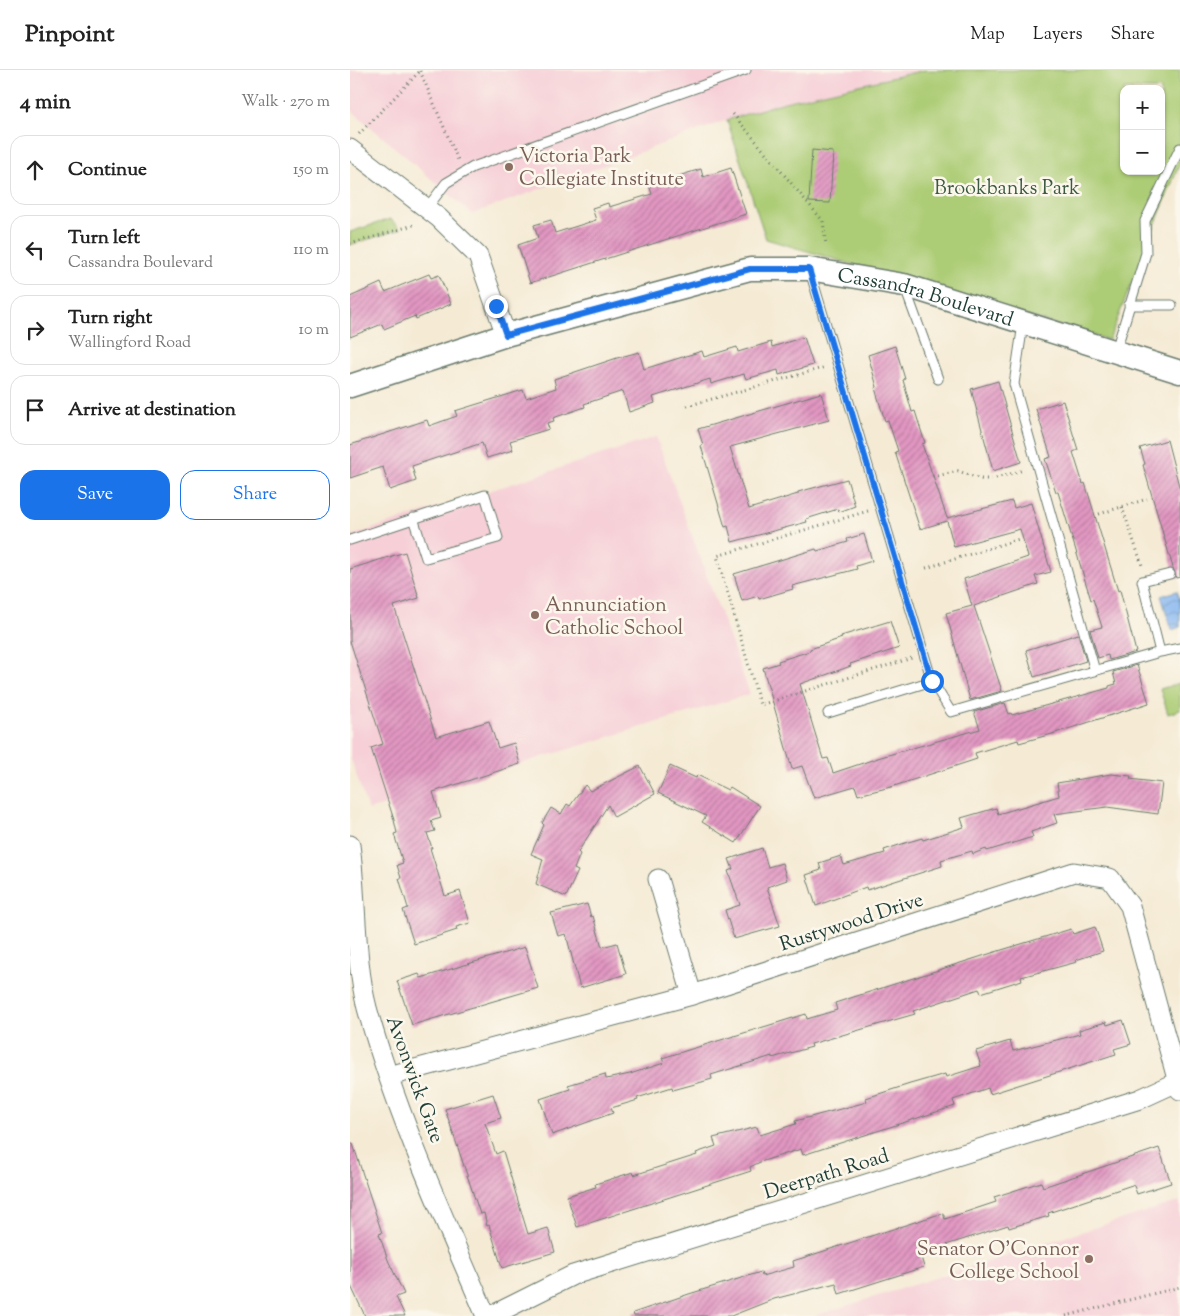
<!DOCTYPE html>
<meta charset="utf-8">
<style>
:root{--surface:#fff;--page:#f6f6f6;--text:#222;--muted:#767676;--line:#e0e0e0;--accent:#1a73e8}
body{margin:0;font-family:"Sorts Mill Goudy",serif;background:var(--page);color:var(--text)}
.controls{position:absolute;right:15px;top:15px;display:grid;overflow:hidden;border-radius:10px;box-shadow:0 1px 4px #0004}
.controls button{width:45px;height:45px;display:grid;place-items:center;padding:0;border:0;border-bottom:1px solid var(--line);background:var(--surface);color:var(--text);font:25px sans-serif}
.stop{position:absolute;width:15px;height:15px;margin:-11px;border:4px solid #1a73e8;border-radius:50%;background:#fff}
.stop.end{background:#1a73e8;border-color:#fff;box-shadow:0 1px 5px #0008}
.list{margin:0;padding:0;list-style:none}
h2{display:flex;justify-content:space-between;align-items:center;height:65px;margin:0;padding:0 20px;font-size:21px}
h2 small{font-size:16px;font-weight:400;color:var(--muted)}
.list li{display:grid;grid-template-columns:32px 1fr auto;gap:15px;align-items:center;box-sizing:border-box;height:70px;margin:0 10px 10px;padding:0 10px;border:1px solid var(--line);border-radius:15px}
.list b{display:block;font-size:19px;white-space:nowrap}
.list p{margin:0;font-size:16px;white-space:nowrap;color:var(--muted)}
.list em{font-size:16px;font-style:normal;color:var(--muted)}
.actions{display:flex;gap:10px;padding:15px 20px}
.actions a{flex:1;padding:11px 0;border:1px solid var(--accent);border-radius:15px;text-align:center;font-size:18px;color:var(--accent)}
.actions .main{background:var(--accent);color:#fff}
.icon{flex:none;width:28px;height:28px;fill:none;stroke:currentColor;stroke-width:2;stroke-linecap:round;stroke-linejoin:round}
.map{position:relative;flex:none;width:830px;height:1246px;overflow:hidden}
header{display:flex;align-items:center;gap:30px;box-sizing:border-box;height:70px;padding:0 25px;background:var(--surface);border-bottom:1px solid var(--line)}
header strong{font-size:24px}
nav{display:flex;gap:28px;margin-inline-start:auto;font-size:18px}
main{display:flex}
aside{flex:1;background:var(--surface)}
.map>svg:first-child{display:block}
.built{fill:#f6cfd7}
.green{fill:#accc74;stroke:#668454;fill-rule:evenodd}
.water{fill:url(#water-waves);stroke:#527a92}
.building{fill:url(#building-hatch)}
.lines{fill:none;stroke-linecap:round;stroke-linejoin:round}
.service-casing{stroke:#6a7a6c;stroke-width:11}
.minor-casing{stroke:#6a7a6c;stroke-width:21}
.tertiary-casing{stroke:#6a7a6c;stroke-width:25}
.path{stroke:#6a7a6c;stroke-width:3;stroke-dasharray:1 4;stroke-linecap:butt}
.service{stroke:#fff;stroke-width:9}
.minor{stroke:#fff;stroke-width:19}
.tertiary{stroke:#fff;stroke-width:22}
.route{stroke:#1a73e8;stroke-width:6}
.education-dot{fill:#8d6e63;stroke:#fbf7ec;stroke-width:2}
.labels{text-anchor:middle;stroke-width:5;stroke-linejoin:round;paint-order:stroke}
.education-label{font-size:20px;fill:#785e54;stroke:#fbf7ec;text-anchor:start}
.park-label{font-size:20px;fill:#3b5a41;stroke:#fbf7ec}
.street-label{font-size:20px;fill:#1f3d34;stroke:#fbf7ec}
</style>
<header>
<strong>Pinpoint</strong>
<nav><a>Map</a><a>Layers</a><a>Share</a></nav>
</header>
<main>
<aside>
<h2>4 min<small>Walk · 270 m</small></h2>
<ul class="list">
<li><svg class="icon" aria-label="ahead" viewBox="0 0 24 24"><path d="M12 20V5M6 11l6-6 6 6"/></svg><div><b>Continue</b></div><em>150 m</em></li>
<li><svg class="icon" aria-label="left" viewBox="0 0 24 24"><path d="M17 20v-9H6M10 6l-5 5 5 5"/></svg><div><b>Turn left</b><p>Cassandra Boulevard</p></div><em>110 m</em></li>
<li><svg class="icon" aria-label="right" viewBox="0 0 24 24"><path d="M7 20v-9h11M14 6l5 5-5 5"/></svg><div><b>Turn right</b><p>Wallingford Road</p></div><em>10 m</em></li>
<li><svg class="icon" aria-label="arrive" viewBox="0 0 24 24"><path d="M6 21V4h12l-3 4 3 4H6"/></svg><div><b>Arrive at destination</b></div></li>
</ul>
<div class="actions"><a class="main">Save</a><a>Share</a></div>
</aside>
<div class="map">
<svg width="830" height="1246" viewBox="0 0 830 1246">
<defs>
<pattern id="water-waves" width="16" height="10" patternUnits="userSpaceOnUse" patternTransform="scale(1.25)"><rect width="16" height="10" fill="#85b6f1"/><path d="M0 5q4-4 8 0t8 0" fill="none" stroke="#6c95c4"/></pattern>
<pattern id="building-hatch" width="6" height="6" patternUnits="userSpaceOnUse" patternTransform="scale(1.25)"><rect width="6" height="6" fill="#e297c2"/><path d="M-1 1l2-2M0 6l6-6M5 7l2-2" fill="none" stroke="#b77c9e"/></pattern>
</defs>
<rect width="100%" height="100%" fill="#fbf7ec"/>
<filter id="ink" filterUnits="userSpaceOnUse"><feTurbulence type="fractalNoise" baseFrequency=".02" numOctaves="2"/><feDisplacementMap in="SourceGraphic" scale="10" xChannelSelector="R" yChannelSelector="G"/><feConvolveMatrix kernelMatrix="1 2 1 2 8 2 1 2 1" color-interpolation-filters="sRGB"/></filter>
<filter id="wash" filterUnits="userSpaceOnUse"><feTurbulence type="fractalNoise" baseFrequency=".0096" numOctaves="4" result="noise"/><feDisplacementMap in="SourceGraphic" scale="20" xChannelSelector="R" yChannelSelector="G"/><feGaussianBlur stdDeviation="1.12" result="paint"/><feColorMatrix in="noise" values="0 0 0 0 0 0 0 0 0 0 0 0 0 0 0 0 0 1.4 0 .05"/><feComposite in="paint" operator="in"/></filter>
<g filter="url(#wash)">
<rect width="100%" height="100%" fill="#f5ebd5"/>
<!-- built -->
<path class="built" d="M0 0H575L435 32 377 50 122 144 0 39Z
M306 367 400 624 18 740 0 686V466Z
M830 1131V1246H464Z"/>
<!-- green -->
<path class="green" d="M575 0H830V93L759 270 416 169 377 50 435 32ZM774 19H811V101H774Z
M40 149 51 159 0 175V162Z
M830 613V640L818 644 810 619Z"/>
<!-- water -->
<path class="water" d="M827 521 830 530V557L822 560 811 526Z"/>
<g id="blocks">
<!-- building -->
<path class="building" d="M462 80 483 82 480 133 459 132Z
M381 98 396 144 180 213 168 175 188 168 184 155 201 150 205 163 246 150 242 138 258 133 259 137 302 124 299 115 351 99 353 107Z
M79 204 81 208 89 205 101 234 66 249 65 246 34 259 32 254 0 267V227L31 213 35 222Z
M454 267 463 295 429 305 428 300 396 309 394 304 361 314 360 309 303 327 305 333 279 342 273 321 234 334 235 337 203 348 204 351 197 353 199 359 160 371 163 380 137 388 132 373 62 396 66 411 40 420 33 397 0 408V375L77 350 79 356 107 346 105 341 173 320 176 328 206 318 204 309 267 288 289 282 294 299 352 281 354 287 387 277 388 282 421 272 422 277Z
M545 276 555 309 553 310 562 342 565 341 575 373 572 374 597 448 662 431 664 438 681 433 701 502 685 506 688 514 624 536 652 621 620 630 596 543 622 536 614 509 678 487 670 459 604 477 597 451 570 459 545 382 548 381 538 350 535 351 525 318 527 317 518 285Z
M648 311 671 392 643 401 621 319Z
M471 323 479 350 380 377 399 439 448 424V422L497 409 505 436 489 442 488 439 456 449 457 452 382 472 378 456 375 457 351 376 353 375 348 359Z
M713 331 728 380 723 382 733 414 735 413 768 521 770 520 786 582 759 590 758 585 748 588 740 560 752 557 743 529 741 530 708 422H706L695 389 701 387 686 339Z
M817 370 830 420V507L826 508 793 395 795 394 790 378Z
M514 464 522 491 506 496 507 499 442 516 443 519 409 529 408 526 392 531 384 504 466 479 467 481 498 472 497 469Z
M55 482 69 528 44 536 86 667 139 651 148 678 164 673 170 694 83 722 91 748 81 751 85 761 77 763 82 778H80L95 826 110 821 120 853 106 857 107 860 64 874 53 840 58 838 49 808H51L47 795 53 793 44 764 47 763 44 750 21 678 33 674 0 571V499Z
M540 551 549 578 500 594 501 596 450 614 473 689 478 688 483 703 531 687 630 659 624 642 655 633 659 644 661 643 662 645 759 618V616L766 614 763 602 787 595 799 633 702 664 669 673 668 670 625 683 627 689 541 717 508 725 505 716 464 728 452 696 442 699 413 598 429 593 428 591 460 581V579L492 568 491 566Z
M728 564 736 591 684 607 676 580Z
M290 696 305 724 264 747 258 735 228 782 230 784 224 799 228 801 216 827 186 814 193 789 181 784 194 755 192 753 201 738 211 744 217 734 220 736 235 715 240 721Z
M320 696 346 708 347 705 378 720 380 717 410 736 386 773 352 752 356 746 308 723Z
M761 704 781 706 780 709 812 713 808 744 757 737 704 744 707 753 681 762 683 767 637 781 636 779 623 784 622 781 591 790 592 796 517 820 516 817 466 836 456 805 471 800 469 793 491 786 494 795 535 783 534 780 555 773 572 768 573 770 614 757 611 748 646 738 648 744 709 726 707 713Z
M412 778 418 797 432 793 437 810 417 817 430 856 384 869 375 840 390 835 378 801 383 799 379 789Z
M237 834 241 847 243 846 252 877 267 873 276 904 230 918 216 864 208 866 201 843Z
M745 857 753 881 726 890 727 892 671 907 672 910 631 923 629 919 563 941 565 944 461 974 462 977 422 988V986L361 1005 362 1009 345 1014 323 1020 322 1017 287 1028 288 1030 261 1038 263 1043 202 1065 190 1029 220 1019 218 1015 255 1004 256 1009 280 1004 314 993 312 988 456 944 457 949 487 940 485 933 645 882 721 859 723 864Z
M175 877 188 918 62 955 47 911 69 904 71 908Z
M773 950 781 974 764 979 766 984 640 1024 638 1018 603 1030 605 1036 453 1085 451 1079 410 1092 400 1097 401 1101 227 1157 217 1126 246 1117 245 1114 255 1111 283 1102 284 1105 347 1085 346 1083 366 1076 363 1068 407 1057 410 1065 446 1054 445 1051 517 1032 516 1028 560 1014 595 1004 596 1007 631 996 626 981 660 971 663 981 730 964 729 960 756 952 757 955Z
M143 1024 151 1048 135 1053 146 1084 153 1081 178 1164 198 1158 205 1182 152 1198 139 1155 137 1156 134 1143 130 1144 95 1039Z
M0 1074H3L32 1163 29 1164 38 1190 54 1224 46 1227 55 1246H15L0 1214Z
M809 1078 821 1113 787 1124 784 1116 782 1115 698 1143 699 1146 682 1151 659 1158 658 1155 618 1168 596 1175 597 1178 571 1187 574 1197 489 1224 486 1213 424 1229 381 1246H284L283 1243 339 1224 411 1202 412 1206 444 1197 443 1191 593 1143 595 1149 646 1132 644 1127 666 1120 691 1112 693 1117Z"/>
</g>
</g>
<g filter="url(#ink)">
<use href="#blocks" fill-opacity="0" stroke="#6a7a6c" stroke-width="1"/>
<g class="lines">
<defs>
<path id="service" d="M77 138 96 113 123 97 396 0
M460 201 582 611 478 643
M555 218 588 309
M779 235H822
M673 254 664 314 745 601
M766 280 796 183 795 151 830 78
M0 470 135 425 148 468 76 488 63 448
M810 582 830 578
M582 611 601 642 810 582 792 511 820 504"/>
<path id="minor" d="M0 79 89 148 128 186 156 265
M0 775C7 827 4 888 17 938 46 1043 93 1146 136 1246
M308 809 342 925
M39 1006 342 925 724 802 760 808 780 836 830 1020
M141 1246 223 1205 790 1029 827 1012"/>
<g id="tertiary">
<path id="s1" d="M0 316 156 265 400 199H459L554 215 830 302"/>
</g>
</defs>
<!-- service casing -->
<use href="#service" class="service-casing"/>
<!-- minor casing -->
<use href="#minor" class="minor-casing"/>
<!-- tertiary casing -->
<use href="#tertiary" class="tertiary-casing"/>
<!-- path -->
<path class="path" d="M70 1 108 90
M383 44 473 151 476 175
M9 64 71 0
M0 174 67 154
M337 336 476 297
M583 407 608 401 631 409H642L674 400
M772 437 793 498
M518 441 367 486 410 635 562 588
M749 444 797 429
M576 498 669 469
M716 1246 830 1217"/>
<!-- service -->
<use href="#service" class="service"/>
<!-- minor -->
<use href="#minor" class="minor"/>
<!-- tertiary -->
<use href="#tertiary" class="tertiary"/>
</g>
</g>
<g class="lines" filter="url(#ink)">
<!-- route -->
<path class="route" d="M146 236 156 265 400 199H459L582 611"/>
</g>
<!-- markers -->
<g class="education-dot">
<circle cx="159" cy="97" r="5"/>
<circle cx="185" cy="545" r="5"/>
<circle cx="739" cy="1189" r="5"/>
</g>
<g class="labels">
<!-- education labels -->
<g class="education-label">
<text x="169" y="92">Victoria Park<tspan x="169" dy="23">Collegiate Institute</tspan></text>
<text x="195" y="541">Annunciation<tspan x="195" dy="23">Catholic School</tspan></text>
<text x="729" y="1185" text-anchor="end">Senator O'Connor<tspan x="729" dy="23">College School</tspan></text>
</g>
<!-- park labels -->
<g class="park-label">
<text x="657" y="124">Brookbanks Park</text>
</g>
<!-- street labels -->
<g class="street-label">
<text dy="7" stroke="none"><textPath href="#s1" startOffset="596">Cassandra Boulevard</textPath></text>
<text transform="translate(501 851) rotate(-18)" y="7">Rustywood Drive</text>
<text transform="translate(66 1009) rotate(70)" y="7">Avonwick Gate</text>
<text transform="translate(476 1103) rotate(-17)" y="7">Deerpath Road</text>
</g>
</g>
</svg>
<div class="controls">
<button>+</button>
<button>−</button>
</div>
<div class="stop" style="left:582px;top:611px"></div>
<div class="stop end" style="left:146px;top:236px"></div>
</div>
</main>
